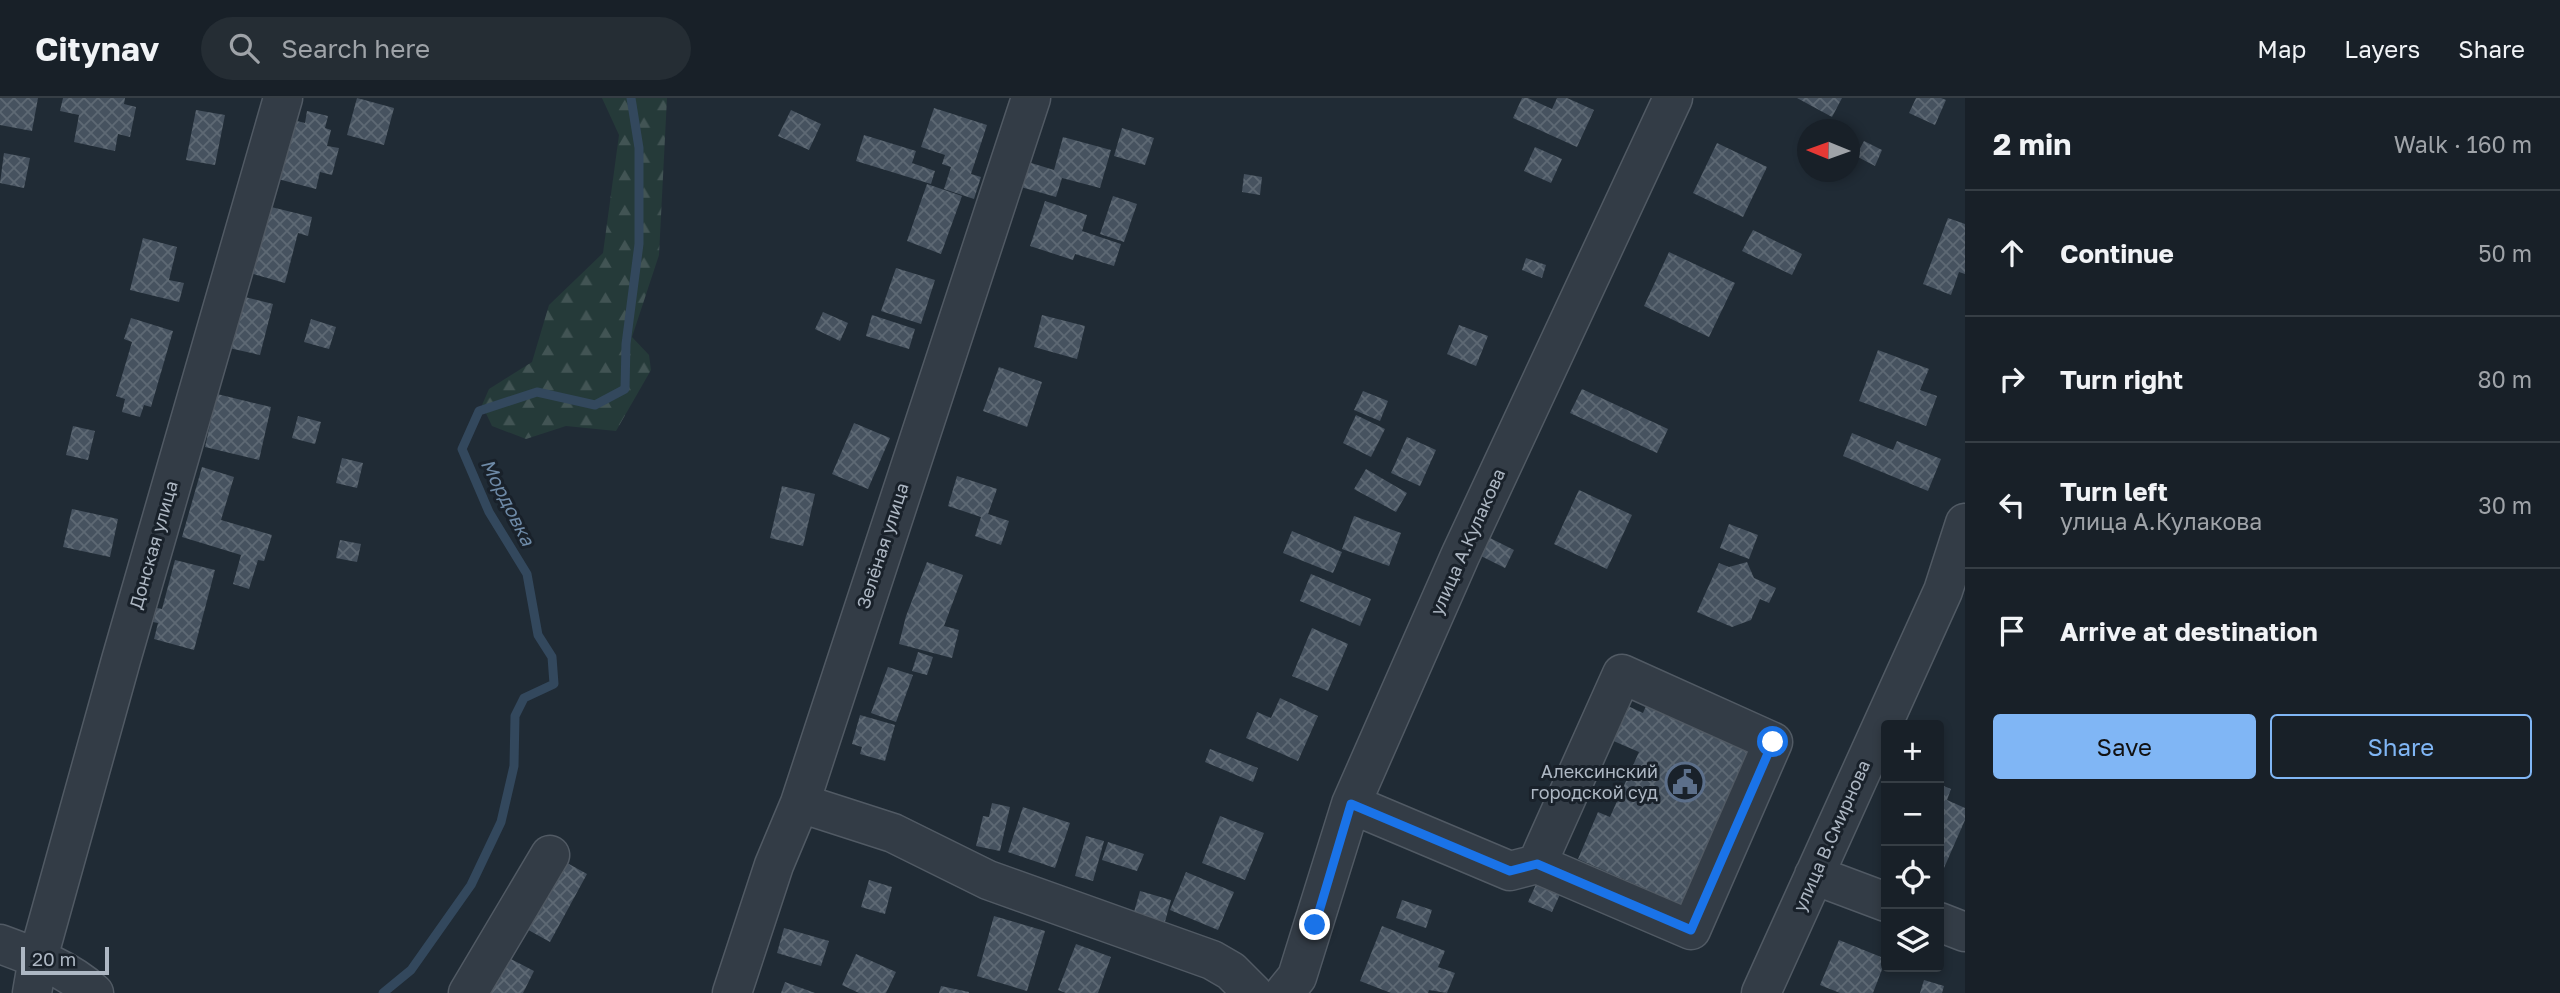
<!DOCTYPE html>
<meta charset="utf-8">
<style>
:root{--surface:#182028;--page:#252d34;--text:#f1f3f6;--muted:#9fa3a8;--line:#363e45;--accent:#80b6f5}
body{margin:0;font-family:"Golos Text",sans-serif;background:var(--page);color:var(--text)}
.controls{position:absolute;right:21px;bottom:21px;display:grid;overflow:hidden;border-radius:7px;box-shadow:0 4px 10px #0003}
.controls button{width:63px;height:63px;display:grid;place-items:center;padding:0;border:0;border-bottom:2px solid var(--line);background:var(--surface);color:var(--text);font:35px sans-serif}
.compass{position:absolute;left:1797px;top:21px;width:63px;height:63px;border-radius:50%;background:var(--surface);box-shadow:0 4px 10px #0003;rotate:271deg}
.scale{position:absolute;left:21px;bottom:18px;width:88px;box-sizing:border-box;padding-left:7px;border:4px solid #adb7c3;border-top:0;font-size:19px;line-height:24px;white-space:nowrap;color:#adb7c3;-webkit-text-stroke:5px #19212a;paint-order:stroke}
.stop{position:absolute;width:21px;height:21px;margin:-16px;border:5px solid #1a73e8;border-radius:50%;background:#fff}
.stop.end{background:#1a73e8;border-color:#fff;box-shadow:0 2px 7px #0008}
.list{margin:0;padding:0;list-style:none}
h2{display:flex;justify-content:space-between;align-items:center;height:91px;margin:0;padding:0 28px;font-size:30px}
h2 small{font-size:23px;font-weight:400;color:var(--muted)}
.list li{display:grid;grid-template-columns:46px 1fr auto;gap:21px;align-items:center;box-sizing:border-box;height:126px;padding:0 28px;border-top:2px solid var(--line)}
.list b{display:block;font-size:26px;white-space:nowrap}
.list p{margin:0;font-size:23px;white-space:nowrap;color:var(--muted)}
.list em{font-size:23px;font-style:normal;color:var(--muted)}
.actions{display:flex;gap:14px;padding:21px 28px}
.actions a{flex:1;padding:16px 0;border:2px solid var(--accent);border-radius:7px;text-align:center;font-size:24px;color:var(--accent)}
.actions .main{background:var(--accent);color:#111}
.icon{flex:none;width:38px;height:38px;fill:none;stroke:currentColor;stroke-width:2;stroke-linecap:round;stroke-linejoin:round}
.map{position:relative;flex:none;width:1965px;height:895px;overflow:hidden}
header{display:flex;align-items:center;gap:42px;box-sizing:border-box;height:98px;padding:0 35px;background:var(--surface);border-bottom:2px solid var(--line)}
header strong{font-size:33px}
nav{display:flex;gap:38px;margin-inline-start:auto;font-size:24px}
.search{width:490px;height:63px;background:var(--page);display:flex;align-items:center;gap:18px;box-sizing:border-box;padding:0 24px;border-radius:38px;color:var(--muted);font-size:26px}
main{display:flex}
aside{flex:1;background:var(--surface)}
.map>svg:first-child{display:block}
.forest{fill:url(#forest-firs)}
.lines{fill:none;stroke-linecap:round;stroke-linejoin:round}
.stream{stroke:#33485d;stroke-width:9}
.building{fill:url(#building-cross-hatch)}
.minor-casing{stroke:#515a64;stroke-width:41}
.minor{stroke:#333c46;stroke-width:38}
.route{stroke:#1a73e8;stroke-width:9}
.labels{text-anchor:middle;stroke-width:6;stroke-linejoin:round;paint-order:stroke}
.street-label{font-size:18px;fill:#adb7c3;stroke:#19212a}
.poi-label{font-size:18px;fill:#adb7c3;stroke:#19212a;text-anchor:end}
.water-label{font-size:19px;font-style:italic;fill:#6e8aa7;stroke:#19212a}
</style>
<header>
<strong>Citynav</strong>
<div class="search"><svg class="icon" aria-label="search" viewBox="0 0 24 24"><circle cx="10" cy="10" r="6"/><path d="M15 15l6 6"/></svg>Search here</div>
<nav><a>Map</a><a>Layers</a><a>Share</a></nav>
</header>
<main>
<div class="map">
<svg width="1965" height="895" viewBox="0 0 1965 895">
<defs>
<pattern id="forest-firs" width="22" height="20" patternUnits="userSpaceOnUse" patternTransform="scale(1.75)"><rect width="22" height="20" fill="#253a39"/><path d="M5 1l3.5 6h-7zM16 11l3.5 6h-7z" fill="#425454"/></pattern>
<pattern id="building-cross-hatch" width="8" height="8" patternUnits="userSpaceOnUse" patternTransform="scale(1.75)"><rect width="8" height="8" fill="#46525f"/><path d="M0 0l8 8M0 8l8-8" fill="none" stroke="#5e6974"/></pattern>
</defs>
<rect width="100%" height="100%" fill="#202b35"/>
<!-- forest -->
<path class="forest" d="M602 0H667L659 157 632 239 649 257 651 272 616 333 566 328 526 341 492 328 482 307 489 291 532 264 549 207 603 155 619 37Z"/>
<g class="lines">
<!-- stream -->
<path class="stream" d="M383 895 411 872 471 787 501 724 514 668 515 618 524 600 554 586 552 559 538 537 527 476 489 414 462 351 479 313 537 294 595 307 625 291 626 246 639 146V50L631 0"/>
</g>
<!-- building -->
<path class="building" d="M0 0H38L32 33 0 27Z
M63 0H125L124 6 136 9 130 39 118 36 115 53 74 44 79 17 60 13Z
M357 0 394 10 384 47 347 37Z
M1522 0H1528L1552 11 1557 0H1567L1594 12 1577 49 1513 20Z
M1797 0H1842L1832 19Z
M1916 0H1941L1946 2 1935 27 1909 15Z
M934 10 987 27 971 76 981 79 974 101 944 91 951 69 942 66 945 57 921 49Z
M196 12 225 17 215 67 186 62Z
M791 12 821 26 809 52 778 38Z
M307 13 328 18 325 30 331 32 327 48 339 50 332 77 320 74 316 91 278 81 293 22 305 25Z
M1122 30 1154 40 1145 67 1114 58Z
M864 37 916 53 912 65 935 73 931 86 856 63Z
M1063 39 1111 52 1100 90 1062 80 1056 99 1021 89 1028 64 1054 72Z
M1864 43 1882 52 1875 68 1856 58Z
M1717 45 1767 69 1743 119 1693 95Z
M1535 49 1562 61 1551 85 1524 73Z
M4 55 30 60 24 90 0 85Z
M1244 76 1262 79 1260 97 1242 94Z
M927 86 962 98 941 156 907 143Z
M1113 98 1137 106 1124 144 1100 136Z
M1045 103 1087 117 1082 133 1121 146 1114 168 1075 156 1073 162 1030 148Z
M267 108 312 119 308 138 298 135 285 185 250 175Z
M1948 120 1965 126V176L1959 174 1951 197 1923 186Z
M1753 132 1802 156 1792 177 1742 153Z
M143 140 177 149 169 182 184 185 179 204 130 192Z
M1669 154 1735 185 1709 239 1644 208Z
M1526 160 1546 167 1542 180 1522 172Z
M896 170 935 182 921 226 881 213Z
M241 198 273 206 260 257 229 250Z
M823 214 848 225 840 243 815 231Z
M872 217 915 231 909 251 866 238Z
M1042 217 1085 228 1077 261 1034 249Z
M131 220 173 233 151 309 144 307 140 319 122 314 125 301 116 298 132 244 124 241Z
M311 221 336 229 329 251 304 244Z
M1459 227 1488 238 1476 268 1447 256Z
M1878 252 1929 271 1920 292 1937 298 1926 328 1859 303Z
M999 269 1042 284 1027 329 983 313Z
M1582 291 1668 331 1657 355 1570 315Z
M1363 293 1388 303 1380 323 1354 312Z
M217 296 271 309 259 362 205 349Z
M1356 317 1385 331 1371 359 1343 345Z
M298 318 321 324 315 346 292 340Z
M854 325 890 340 868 391 832 376Z
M73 328 95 333 88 362 66 357Z
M1852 335 1893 352 1897 343 1941 361 1928 393 1843 358Z
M1407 339 1436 352 1420 388 1391 375Z
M342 360 363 365 357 390 336 385Z
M202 369 234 379 221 422 272 437 264 463 258 462 249 491 233 486 241 457 182 439Z
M1366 371 1407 395 1396 414 1354 391Z
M957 378 997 391 988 416 1009 423 1001 447 975 438 981 419 948 408Z
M782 388 815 396 803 448 770 440Z
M1579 392 1632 417 1607 471 1554 446Z
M72 411 118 421 110 459 63 449Z
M1354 418 1401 435 1389 468 1342 451Z
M1729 426 1758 437 1749 461 1720 450Z
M1292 433 1342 454 1333 475 1283 455Z
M1490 440 1514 452 1505 470 1481 458Z
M340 442 361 446 357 464 336 460Z
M175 462 215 472 194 552 154 541 158 525 153 524 157 510 162 511Z
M927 464 963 477 944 528 959 532 952 560 899 546 906 518Z
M1747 464 1754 480 1776 490 1769 505 1760 501 1751 522 1732 529 1697 514 1719 465 1729 469Z
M1311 476 1371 501 1360 528 1300 503Z
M1312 530 1348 546 1328 593 1292 578Z
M918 554 933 559 927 577 912 573Z
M888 569 913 577 896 624 871 615Z
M1280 600 1318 618 1298 663 1246 640 1257 614 1271 620Z
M1649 601 1760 650 1689 810 1578 761 1598 714 1610 719 1639 654 1602 638 1617 603 1643 615Z
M860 617 895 627 885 663 860 656 862 649 852 646Z
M1210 651 1258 670 1253 684 1205 664Z
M1939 686 1951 691 1947 702 1965 710V722L1944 770 1939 768Z
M992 705 1010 709 1000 753 976 748 983 718 989 719Z
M1023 709 1070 725 1055 770 1008 754Z
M1220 718 1264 735 1245 782 1202 765Z
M1086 738 1104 743 1093 783 1075 778Z
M1108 744 1144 756 1137 773 1102 762Z
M560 761 587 776 550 844 523 829Z
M1186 774 1234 794 1218 832 1170 812Z
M869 782 892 789 885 816 861 809Z
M1538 782 1562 792 1552 814 1528 804Z
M1140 793 1171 802 1163 831 1132 821Z
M1402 802 1432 812 1426 830 1396 820Z
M994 818 1045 833 1027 893 977 878Z
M1382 828 1445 853 1438 869 1455 875 1447 895 1429 892 1428 895H1391L1360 883Z
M784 830 829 843 821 868 777 855Z
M1839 842 1886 861 1873 895H1840L1820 887Z
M1076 846 1111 859 1098 895H1066L1058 892Z
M856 856 896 874 886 895H859L842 887Z
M505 858 534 873 523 895H486Z
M1924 882 1944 888 1942 895H1920Z
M785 884 815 895H781Z
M941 888 969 894V895H939Z"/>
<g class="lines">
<defs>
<path id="minor" d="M800 705 893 735 988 782 1212 862 1231 873 1253 895
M1351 706 1510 773 1537 766 1622 576 1773 644 1691 832 1537 766
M1814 777 1886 804
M1939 824 1965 834
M0 846C33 858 68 871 94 895
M32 895 38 860 121 562 283 0
M468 895 550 757
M732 895 774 767 800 705 1031 0
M1284 895 1297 879 1351 706 1460 458 1673 0
M1761 895 1943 493 1965 425"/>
</defs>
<!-- minor casing -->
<use href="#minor" class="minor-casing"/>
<!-- minor -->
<use href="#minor" class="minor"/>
</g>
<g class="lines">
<!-- route -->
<path class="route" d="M1315 827 1351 706 1510 773 1537 766 1691 832 1773 644"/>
</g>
<!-- icons -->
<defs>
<symbol id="civic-ring" viewBox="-11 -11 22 22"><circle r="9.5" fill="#19212a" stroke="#5c6f8a" stroke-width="1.5"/><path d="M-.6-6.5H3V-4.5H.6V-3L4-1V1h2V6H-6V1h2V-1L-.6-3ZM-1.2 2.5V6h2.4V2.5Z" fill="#5c6f8a"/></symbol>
</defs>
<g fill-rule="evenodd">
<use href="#civic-ring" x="1663" y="662" width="44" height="44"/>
</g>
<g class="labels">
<!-- street labels -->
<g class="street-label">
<text transform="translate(1468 444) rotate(-66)" y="6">улица А.Кулакова</text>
<text transform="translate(154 447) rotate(-74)" y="6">Донская улица</text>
<text transform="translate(883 448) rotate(-72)" y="6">Зелёная улица</text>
<text transform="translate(1832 738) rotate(-66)" y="6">улица В.Смирнова</text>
</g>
<!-- poi labels -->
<g class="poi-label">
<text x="1658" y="680">Алексинский<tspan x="1658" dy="21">городской суд</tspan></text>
</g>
<!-- water labels -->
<g class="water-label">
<text transform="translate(508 404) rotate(63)" y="7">Мордовка</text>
</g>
</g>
</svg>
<div class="controls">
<button>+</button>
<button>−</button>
<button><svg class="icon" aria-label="locate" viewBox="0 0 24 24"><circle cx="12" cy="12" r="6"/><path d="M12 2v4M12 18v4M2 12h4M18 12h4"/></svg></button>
<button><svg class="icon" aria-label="layers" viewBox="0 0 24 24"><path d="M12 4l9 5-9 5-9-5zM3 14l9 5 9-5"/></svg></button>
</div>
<svg class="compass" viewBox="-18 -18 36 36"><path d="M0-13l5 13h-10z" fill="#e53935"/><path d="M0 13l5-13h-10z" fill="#9fa3a8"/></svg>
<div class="scale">20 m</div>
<div class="stop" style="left:1773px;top:644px"></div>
<div class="stop end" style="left:1315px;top:827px"></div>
</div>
<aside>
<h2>2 min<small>Walk · 160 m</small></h2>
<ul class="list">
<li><svg class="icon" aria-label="ahead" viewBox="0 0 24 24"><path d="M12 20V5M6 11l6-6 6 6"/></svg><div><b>Continue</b></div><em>50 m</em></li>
<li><svg class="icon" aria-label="right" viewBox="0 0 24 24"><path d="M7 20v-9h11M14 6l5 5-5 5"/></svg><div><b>Turn right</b></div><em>80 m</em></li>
<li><svg class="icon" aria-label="left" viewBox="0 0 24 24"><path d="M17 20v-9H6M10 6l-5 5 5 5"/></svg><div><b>Turn left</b><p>улица А.Кулакова</p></div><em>30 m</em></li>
<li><svg class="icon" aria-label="arrive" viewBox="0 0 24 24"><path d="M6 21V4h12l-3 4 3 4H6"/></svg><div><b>Arrive at destination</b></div></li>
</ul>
<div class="actions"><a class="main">Save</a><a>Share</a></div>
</aside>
</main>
